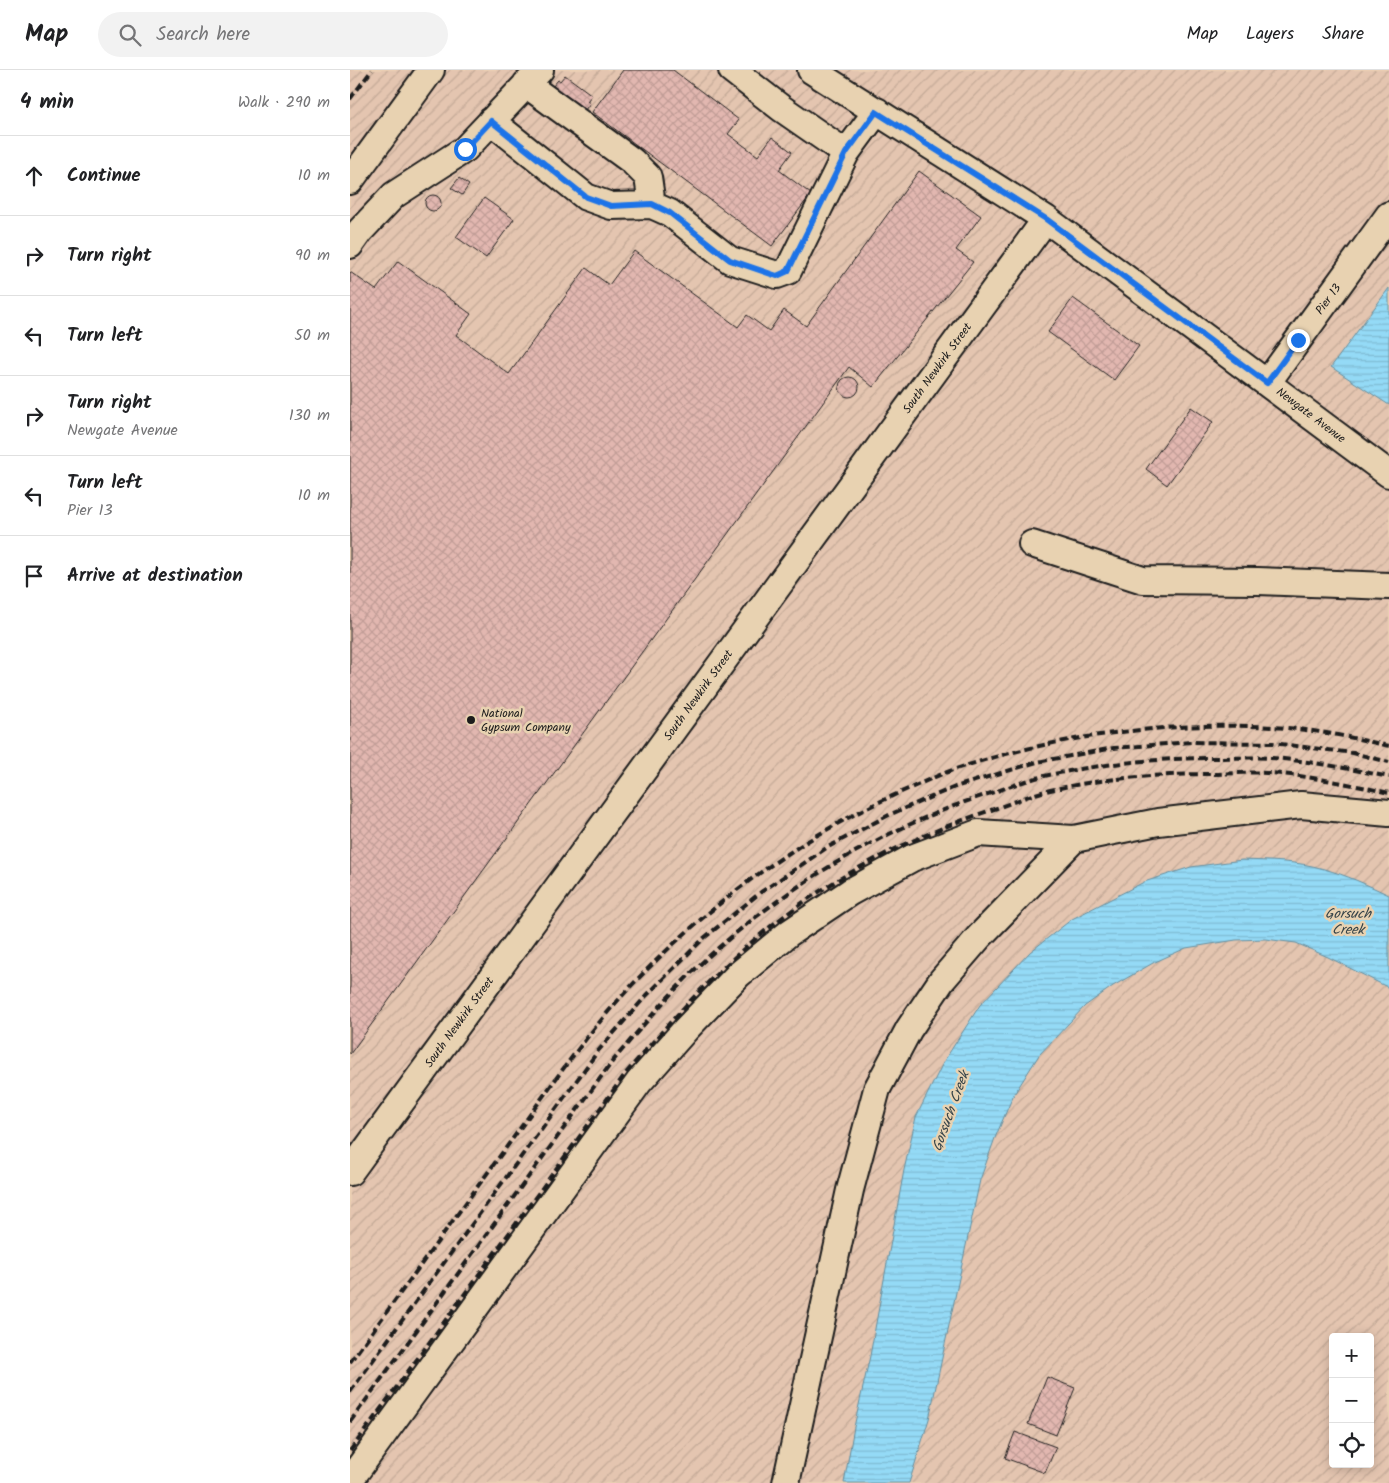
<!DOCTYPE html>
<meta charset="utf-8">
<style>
:root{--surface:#fff;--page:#f2f2f2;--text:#202124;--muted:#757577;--line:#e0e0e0}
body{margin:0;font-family:Kalam,sans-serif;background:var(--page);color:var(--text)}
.controls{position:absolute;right:15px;bottom:15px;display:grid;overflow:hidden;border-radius:5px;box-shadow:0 2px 12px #0003}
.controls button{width:45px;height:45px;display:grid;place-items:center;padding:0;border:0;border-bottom:1px solid var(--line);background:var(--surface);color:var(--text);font:25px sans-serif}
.stop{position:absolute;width:15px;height:15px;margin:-11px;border:4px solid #1a73e8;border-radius:50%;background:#fff}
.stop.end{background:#1a73e8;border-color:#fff;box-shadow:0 1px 5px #0008}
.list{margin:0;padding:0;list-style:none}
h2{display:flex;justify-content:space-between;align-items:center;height:65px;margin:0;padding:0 20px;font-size:21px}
h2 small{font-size:16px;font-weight:400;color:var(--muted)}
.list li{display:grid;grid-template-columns:32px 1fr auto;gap:15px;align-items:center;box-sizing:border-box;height:80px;padding:0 20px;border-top:1px solid var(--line)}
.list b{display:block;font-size:19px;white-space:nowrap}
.list p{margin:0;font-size:16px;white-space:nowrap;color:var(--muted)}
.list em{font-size:16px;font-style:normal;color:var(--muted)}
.icon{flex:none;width:28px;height:28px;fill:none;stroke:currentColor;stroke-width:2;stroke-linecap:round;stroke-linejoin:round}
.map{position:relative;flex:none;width:1039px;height:1413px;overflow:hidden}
header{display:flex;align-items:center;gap:30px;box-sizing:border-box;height:70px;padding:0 25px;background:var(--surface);border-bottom:1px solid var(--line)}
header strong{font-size:24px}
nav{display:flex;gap:28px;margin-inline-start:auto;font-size:18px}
.search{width:350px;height:45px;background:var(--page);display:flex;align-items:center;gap:12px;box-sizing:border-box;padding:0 18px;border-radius:28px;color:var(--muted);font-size:19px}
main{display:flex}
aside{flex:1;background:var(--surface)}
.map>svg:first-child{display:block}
.industrial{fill:url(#industrial-furrows);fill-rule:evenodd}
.water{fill:url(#water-rules);stroke:#648e9f}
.building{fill:url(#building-cross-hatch);stroke:#1c1c1c}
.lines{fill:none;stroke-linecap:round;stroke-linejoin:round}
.minor-casing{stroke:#1c1c1c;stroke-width:30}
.minor{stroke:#e8d2b1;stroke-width:26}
.rail{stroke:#1c1c1c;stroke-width:4;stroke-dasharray:8 4;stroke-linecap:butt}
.route{stroke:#1a73e8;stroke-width:6}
.poi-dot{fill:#1c1c1c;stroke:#e8d2b1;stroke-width:2}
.labels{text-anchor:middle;stroke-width:5;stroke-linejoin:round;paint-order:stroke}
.street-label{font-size:12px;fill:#1c1c1c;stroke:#e8d2b1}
.poi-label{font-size:12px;fill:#1c1c1c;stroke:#e8d2b1;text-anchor:start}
.water-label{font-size:14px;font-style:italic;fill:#344248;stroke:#e8d2b1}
</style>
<header>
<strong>Map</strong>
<div class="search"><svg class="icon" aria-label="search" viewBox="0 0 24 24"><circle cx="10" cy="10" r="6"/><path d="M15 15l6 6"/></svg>Search here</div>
<nav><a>Map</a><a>Layers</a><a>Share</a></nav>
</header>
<main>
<aside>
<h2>4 min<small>Walk · 290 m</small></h2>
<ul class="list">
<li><svg class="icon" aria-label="ahead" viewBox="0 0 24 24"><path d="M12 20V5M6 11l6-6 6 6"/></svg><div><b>Continue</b></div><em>10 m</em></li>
<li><svg class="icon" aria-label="right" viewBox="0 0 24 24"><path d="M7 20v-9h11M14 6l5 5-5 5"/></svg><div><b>Turn right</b></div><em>90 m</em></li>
<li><svg class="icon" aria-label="left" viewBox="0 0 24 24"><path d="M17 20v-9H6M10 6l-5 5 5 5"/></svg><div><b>Turn left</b></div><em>50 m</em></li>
<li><svg class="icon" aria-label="right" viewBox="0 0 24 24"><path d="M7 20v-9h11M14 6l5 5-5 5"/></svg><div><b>Turn right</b><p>Newgate Avenue</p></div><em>130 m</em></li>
<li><svg class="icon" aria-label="left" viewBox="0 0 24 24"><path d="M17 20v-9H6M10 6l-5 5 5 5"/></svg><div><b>Turn left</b><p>Pier 13</p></div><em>10 m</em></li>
<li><svg class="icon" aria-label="arrive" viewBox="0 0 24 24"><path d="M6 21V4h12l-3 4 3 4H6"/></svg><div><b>Arrive at destination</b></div></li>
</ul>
</aside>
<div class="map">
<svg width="1039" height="1413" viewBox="0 0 1039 1413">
<defs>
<pattern id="industrial-furrows" width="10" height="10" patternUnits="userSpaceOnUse" patternTransform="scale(1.25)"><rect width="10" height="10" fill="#e4c5b0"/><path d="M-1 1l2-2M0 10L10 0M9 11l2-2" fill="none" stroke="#c3a997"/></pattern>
<pattern id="water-rules" width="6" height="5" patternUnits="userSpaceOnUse" patternTransform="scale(1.25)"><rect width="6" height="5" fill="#94daf6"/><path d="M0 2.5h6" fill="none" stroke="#7fbad2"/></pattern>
<pattern id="building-cross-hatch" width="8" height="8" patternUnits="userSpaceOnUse" patternTransform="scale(1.25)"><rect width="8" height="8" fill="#e2b7b0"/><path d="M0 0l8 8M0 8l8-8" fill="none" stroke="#c19d97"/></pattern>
</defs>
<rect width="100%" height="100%" fill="#ebd0b4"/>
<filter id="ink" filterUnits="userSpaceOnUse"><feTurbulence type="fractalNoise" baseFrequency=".02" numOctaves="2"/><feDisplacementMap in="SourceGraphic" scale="10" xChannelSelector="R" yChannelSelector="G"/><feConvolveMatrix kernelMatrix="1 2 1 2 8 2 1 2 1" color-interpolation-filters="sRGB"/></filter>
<g filter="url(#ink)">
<!-- industrial -->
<path class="industrial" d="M0 0H1039V218L981 297 1039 335V1413H0ZM983 1267H1020V1394H983Z"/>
<!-- water -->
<path class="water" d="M1039 218V335L981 297Z
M892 790C919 791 947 791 974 799 996 805 1018 815 1039 825V918L978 887 946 873 915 869 886 870 836 878 803 893 763 916 735 936 689 985 663 1026 645 1068 630 1110 579 1349 559 1413H494L504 1357 520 1286 554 1100 566 1047 594 991 630 935 680 882 722 849 794 812 841 797Z"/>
<!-- building -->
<path class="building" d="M273 0H323L389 50 378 64 408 86 422 67 442 82 429 100 461 124 422 176 242 42Z
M215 5 242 25 237 31 240 33 235 40 202 17 208 10 210 11Z
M569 101 631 146 606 180 623 192 523 317 499 297 0 984V202L26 220 48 191 121 244 106 265 159 304 236 198 259 215 284 181 388 257 397 245 419 261 434 240 456 256Z
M109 108 119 115 112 125 101 118Z
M75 133a8 8 0 1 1 16 0a8 8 0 1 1-16 0Z
M134 128 164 149 136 188 106 167Z
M723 228 789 276 764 310 698 262Z
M489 317a10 10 0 1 1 20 0a10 10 0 1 1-20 0Z
M841 337 863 352 817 415 796 399Z
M697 1307 725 1318 706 1365 678 1354Z
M665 1362 706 1377 695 1403 655 1388Z"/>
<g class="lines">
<defs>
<path id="minor" d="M382 0 431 38 496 83
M461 0 696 149 1039 404
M176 14 282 91 298 107 302 135
M141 51 236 127 261 136 302 135 320 143 380 190 427 205 438 201 496 83 527 41
M0 111 81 0
M0 175 10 161 44 125 115 79 190 0
M917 313 1039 145
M682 474 793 510 908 511 1039 516
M0 1102 696 149
M0 1410 289 1012 336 959 388 905 439 863 500 822 562 788 628 763 724 769 808 752 951 735 1039 743
M436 1413 500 1120 527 1019 559 959 592 910 629 867 724 769"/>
</defs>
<!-- minor casing -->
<use href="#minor" class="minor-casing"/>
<!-- minor -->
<use href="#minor" class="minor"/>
<!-- rail -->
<path class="rail" d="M0 29 22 0
M0 1292C53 1220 105 1147 158 1075 198 1020 236 964 282 915 361 832 453 764 558 719 572 713 586 706 600 701 701 666 817 651 923 657 962 659 1001 667 1039 676
M0 1322 248 981 296 926 354 868 411 822 478 777 541 744 605 717 687 692 764 678 841 672 923 673 1003 683 1039 692
M0 1352 262 992C295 953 328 913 367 879 448 808 541 755 644 722 659 717 674 711 690 707 747 694 806 688 865 688 884 688 903 687 922 688 961 691 1001 699 1039 707
M0 1381 276 1003C323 948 371 894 429 850 494 800 569 764 647 738 662 733 677 726 692 722 749 708 809 704 868 704 885 703 903 702 920 703 960 706 1000 714 1039 723"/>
</g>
</g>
<g class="lines" filter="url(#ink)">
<!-- route -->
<path class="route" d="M115 79 141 51 236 127 261 136 302 134 320 143 380 190 427 206 438 201 496 83 526 42 696 149 917 313 948 270"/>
</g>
<!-- markers -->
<circle class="poi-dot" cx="121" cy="650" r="5"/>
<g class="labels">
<!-- street labels -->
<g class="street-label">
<text transform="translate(978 229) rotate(-54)" y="4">Pier 13</text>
<text transform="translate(587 298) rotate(-54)" y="4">South Newkirk Street</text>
<text transform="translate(961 345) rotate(37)" y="4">Newgate Avenue</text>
<text transform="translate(348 625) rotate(-54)" y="4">South Newkirk Street</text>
<text transform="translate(109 952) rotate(-54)" y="4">South Newkirk Street</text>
</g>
<!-- poi labels -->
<g class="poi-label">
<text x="131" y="647">National<tspan x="131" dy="14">Gypsum Company</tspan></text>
</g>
<!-- water labels -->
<g class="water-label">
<text x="998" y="848">Gorsuch<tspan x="998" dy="16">Creek</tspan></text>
<text transform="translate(600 1041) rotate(-70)" y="5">Gorsuch Creek</text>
</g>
</g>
</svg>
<div class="controls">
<button>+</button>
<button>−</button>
<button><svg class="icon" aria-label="locate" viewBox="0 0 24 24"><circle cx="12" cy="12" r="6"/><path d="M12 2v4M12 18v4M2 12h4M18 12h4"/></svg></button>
</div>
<div class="stop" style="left:115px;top:79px"></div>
<div class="stop end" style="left:948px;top:270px"></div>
</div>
</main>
